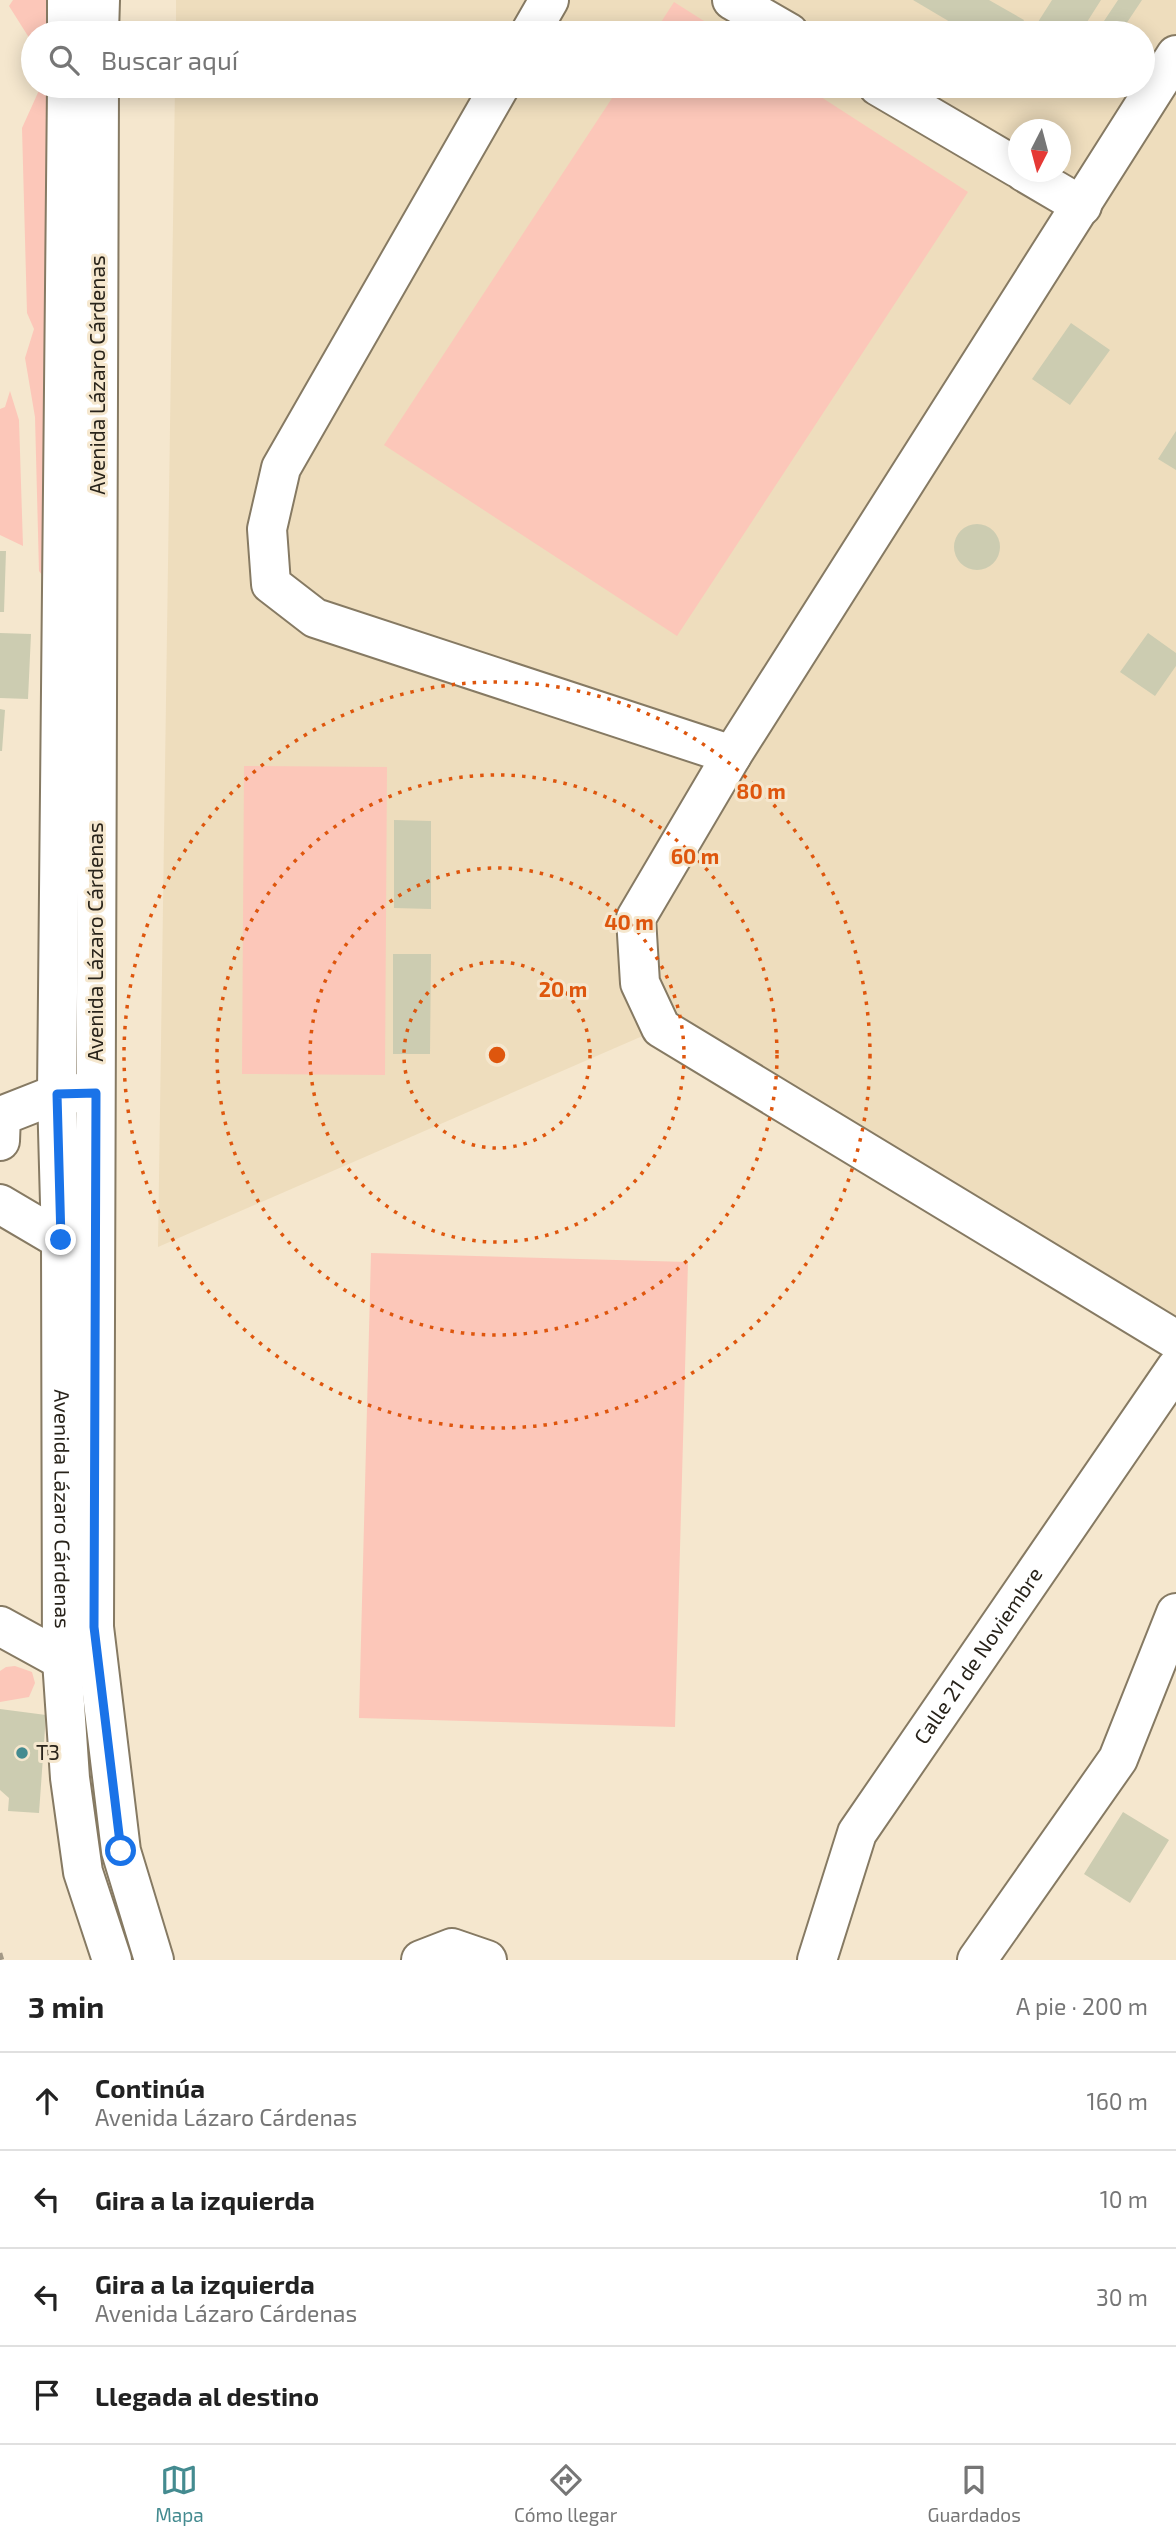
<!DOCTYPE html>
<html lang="es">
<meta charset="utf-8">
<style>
:root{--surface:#fff;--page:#f2f2f2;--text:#222;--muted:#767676;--line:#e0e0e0;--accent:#448b90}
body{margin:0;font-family:"Exo 2",sans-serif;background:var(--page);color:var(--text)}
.compass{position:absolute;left:1008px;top:119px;width:63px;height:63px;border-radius:50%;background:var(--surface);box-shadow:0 4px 18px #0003;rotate:186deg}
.stop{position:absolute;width:21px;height:21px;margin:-16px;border:5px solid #1a73e8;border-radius:50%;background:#fff}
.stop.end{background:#1a73e8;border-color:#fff;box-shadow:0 2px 7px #0008}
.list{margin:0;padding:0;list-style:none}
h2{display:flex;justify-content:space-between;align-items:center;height:91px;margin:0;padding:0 28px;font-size:30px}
h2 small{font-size:23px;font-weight:400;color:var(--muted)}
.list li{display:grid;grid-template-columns:46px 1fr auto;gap:21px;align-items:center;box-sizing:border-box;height:98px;padding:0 28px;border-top:2px solid var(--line)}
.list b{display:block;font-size:26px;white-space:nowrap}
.list p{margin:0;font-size:23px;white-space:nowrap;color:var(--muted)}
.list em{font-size:23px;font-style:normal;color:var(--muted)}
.icon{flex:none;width:38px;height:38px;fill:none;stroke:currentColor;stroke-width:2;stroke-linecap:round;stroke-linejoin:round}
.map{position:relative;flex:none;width:1176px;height:1960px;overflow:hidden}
.search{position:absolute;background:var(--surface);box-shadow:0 4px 18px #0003;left:21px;right:21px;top:21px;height:77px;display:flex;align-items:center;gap:18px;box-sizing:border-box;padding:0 24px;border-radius:38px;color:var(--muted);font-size:26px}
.sheet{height:483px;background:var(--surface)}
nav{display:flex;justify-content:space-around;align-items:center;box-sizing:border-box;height:98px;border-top:2px solid var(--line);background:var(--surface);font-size:19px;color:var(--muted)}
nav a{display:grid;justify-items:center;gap:4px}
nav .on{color:var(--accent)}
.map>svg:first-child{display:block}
.built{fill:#eeddbd;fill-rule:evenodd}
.green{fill:#fcc7b9}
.building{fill:#ccccb1}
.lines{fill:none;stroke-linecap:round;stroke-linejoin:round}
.minor-casing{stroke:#867a63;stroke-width:42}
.path{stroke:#a39986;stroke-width:4.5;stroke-dasharray:7 3.5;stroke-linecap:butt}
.minor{stroke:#fff;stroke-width:38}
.route{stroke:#1a73e8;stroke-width:9}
.ring{fill:none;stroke:#de560d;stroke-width:3.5;stroke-dasharray:3.5 7}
.poi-dot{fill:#448b90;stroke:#f5e7ce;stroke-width:2.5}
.labels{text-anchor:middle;stroke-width:6;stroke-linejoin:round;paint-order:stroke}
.street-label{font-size:21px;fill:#28231a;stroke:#f5e7ce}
.poi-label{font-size:21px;fill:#28231a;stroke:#f5e7ce;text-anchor:start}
.centre{fill:#de560d;stroke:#f5e7ce;stroke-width:3.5}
.ring-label{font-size:21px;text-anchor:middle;font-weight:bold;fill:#de560d;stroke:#f5e7ce;stroke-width:6;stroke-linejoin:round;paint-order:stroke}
</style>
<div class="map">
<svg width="1176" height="1960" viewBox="0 0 1176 1960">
<rect width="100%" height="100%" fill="#f5e7ce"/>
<!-- built -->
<path class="built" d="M176 0H1176V1340L661 1028 158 1247 175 86H1143V33H176ZM1018 130H1060V172H1018Z"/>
<!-- green -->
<path class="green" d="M13 0H51L52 33H33V44L9 6Z
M674 2 723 33H654Z
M41 86H52L45 579 39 571 35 417 25 358 34 329 27 313 22 128Z
M620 86H804L968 192 677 636 384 445Z
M10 391 19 420 23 546 0 535V409L5 407Z
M244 766 387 767 385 1075 242 1074Z
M371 1253 688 1262 675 1727 359 1718Z
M15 1666 32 1672 35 1683 29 1697 0 1702V1671L6 1667Z"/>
<!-- building -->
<path class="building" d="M913 0H989L1024 20 1017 33H984L971 26 967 32Z
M1052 0H1101L1080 33H1031Z
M1118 0H1142L1120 33H1096Z
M1071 323 1110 350 1070 405 1032 379Z
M1176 431V470L1158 459Z
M954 547a23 23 0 1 1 46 0a23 23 0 1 1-46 0Z
M0 551H6L4 612H0Z
M0 633 31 634 28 699 0 698Z
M1148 633 1176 653V666L1155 696 1120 672Z
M0 709 5 710 2 751H0Z
M394 820 431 821V909L394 908Z
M393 954H431L430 1054H393Z
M0 1709 46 1715 39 1813 8 1811 9 1798 0 1790Z
M1123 1812 1169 1840 1130 1903 1084 1874Z"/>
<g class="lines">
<defs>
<g id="minor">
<path d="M732 0 789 33"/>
<path d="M67 33V0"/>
<path d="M99 33 100 0"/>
<path d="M530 33 549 0"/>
<path d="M1176 55 732 755 636 918 640 983 661 1028 1176 1340"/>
<path id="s1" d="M67 86 57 1094 61 1240 62 1660 70 1778 83 1872 112 1960"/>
<path d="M99 86 94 1627 121 1851 154 1960"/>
<path d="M500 86 281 468 267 529 271 584 315 618 732 755"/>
<path d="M878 86 1018 168"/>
<path d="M1024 172 1082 206"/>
<path d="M0 1141 1 1116 57 1094 82 1093"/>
<path d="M0 1204 61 1240"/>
<path d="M0 1626 62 1660"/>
<path d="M421 1960 452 1948 487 1960"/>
<path id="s2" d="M817 1960 857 1833 1176 1368"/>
<path d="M977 1960 1118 1759 1176 1613"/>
</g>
</defs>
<!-- minor casing -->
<use href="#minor" class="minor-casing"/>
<!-- path -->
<path class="path" d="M0 1953 2 1960"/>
<!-- minor -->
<use href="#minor" class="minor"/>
</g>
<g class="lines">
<!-- route -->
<path class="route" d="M61 1240 57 1094 96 1093 94 1627 121 1851"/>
</g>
<!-- distance rings -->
<g class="ring">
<circle cx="497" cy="1055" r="93"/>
<circle cx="497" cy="1055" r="187"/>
<circle cx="497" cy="1055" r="280"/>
<circle cx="497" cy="1055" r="373"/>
</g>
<!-- markers -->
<circle class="poi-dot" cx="22" cy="1753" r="7"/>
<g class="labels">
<!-- street labels -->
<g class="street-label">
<text transform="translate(98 375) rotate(-90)" y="7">Avenida Lázaro Cárdenas</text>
<text transform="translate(96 942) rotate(-90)" y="7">Avenida Lázaro Cárdenas</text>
<text dy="7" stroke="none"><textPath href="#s1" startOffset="1423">Avenida Lázaro Cárdenas</textPath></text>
<text dy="7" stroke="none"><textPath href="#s2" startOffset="348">Calle 21 de Noviembre</textPath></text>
</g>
<!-- poi labels -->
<g class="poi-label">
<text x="36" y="1760">T3</text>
</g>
</g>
<circle cx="497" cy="1055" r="10" class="centre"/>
<g class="ring-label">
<text x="761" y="799">80 m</text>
<text x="695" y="864">60 m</text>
<text x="629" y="930">40 m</text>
<text x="563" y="997">20 m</text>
</g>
</svg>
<svg class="compass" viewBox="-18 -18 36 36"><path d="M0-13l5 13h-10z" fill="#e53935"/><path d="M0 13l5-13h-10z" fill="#767676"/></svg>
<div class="stop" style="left:121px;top:1851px"></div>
<div class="stop end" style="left:61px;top:1240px"></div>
<div class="search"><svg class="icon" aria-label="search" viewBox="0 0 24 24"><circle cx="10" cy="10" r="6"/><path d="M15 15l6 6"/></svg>Buscar aquí</div>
</div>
<section class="sheet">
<h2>3 min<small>A pie · 200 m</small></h2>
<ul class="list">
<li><svg class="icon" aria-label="ahead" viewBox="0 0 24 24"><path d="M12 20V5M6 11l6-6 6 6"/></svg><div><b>Continúa</b><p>Avenida Lázaro Cárdenas</p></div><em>160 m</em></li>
<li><svg class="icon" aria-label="left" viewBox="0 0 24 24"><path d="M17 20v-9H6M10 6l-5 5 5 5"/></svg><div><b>Gira a la izquierda</b></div><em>10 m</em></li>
<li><svg class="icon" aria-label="left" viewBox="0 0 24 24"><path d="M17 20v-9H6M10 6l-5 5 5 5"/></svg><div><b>Gira a la izquierda</b><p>Avenida Lázaro Cárdenas</p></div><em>30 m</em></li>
<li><svg class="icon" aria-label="arrive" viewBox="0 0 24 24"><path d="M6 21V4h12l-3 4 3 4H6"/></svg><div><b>Llegada al destino</b></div></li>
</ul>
</section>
<nav>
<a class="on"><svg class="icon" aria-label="map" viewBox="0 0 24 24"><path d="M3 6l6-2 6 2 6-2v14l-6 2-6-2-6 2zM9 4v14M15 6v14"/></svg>Mapa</a>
<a><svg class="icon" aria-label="directions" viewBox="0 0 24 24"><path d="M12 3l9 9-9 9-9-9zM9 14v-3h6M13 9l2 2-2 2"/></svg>Cómo llegar</a>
<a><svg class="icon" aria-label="saved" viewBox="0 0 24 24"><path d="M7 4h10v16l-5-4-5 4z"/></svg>Guardados</a>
</nav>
